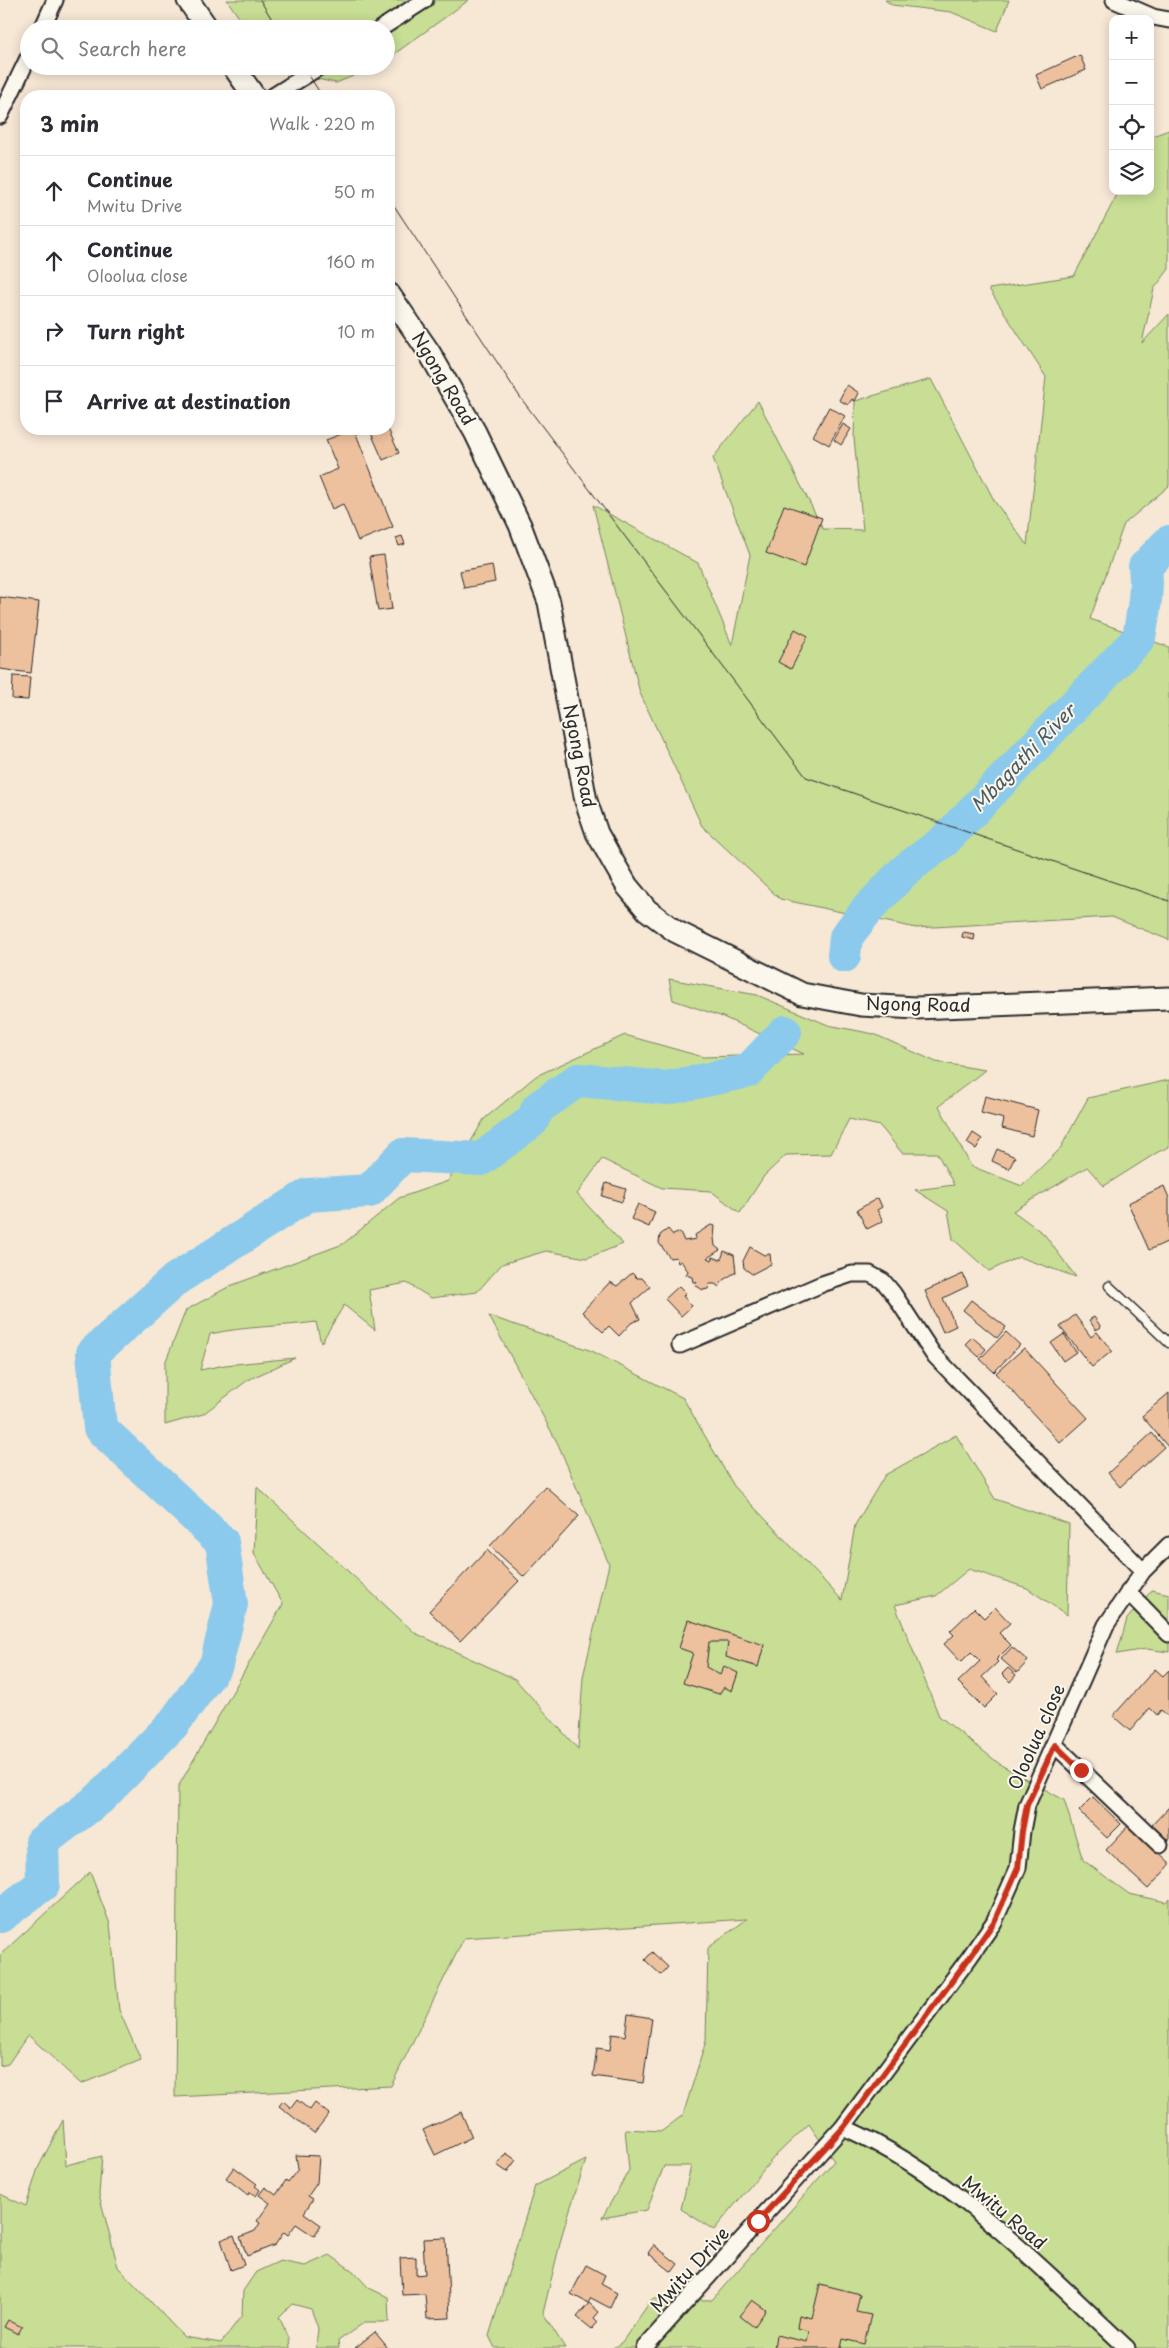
<!DOCTYPE html>
<meta charset="utf-8">
<style>
:root{--surface:#fff;--page:#f7f7f7;--text:#2b2b33;--muted:#7c7c81;--line:#e1e1e2}
body{margin:0;font-family:"Playpen Sans",sans-serif;background:var(--page);color:var(--text)}
.controls{position:absolute;right:15px;top:15px;display:grid;overflow:hidden;border-radius:10px;box-shadow:0 2px 12px #0003}
.controls button{width:45px;height:45px;display:grid;place-items:center;padding:0;border:0;border-bottom:1px solid var(--line);background:var(--surface);color:var(--text);font:25px sans-serif}
.stop{position:absolute;width:15px;height:15px;margin:-11px;border:4px solid #c8321e;border-radius:50%;background:#fff}
.stop.end{background:#c8321e;border-color:#fff;box-shadow:0 1px 5px #0008}
.list{margin:0;padding:0;list-style:none}
h2{display:flex;justify-content:space-between;align-items:center;height:65px;margin:0;padding:0 20px;font-size:21px}
h2 small{font-size:16px;font-weight:400;color:var(--muted)}
.list li{display:grid;grid-template-columns:32px 1fr auto;gap:15px;align-items:center;box-sizing:border-box;height:70px;padding:0 20px;border-top:1px solid var(--line)}
.list b{display:block;font-size:19px;white-space:nowrap}
.list p{margin:0;font-size:16px;white-space:nowrap;color:var(--muted)}
.list em{font-size:16px;font-style:normal;color:var(--muted)}
.icon{flex:none;width:28px;height:28px;fill:none;stroke:currentColor;stroke-width:2;stroke-linecap:round;stroke-linejoin:round}
.map{position:relative;flex:none;width:1169px;height:2348px;overflow:hidden}
.search{position:absolute;background:var(--surface);box-shadow:0 2px 12px #0003;left:20px;top:20px;width:375px;height:55px;display:flex;align-items:center;gap:12px;box-sizing:border-box;padding:0 18px;border-radius:28px;color:var(--muted);font-size:19px}
.panel{position:absolute;background:var(--surface);box-shadow:0 2px 12px #0003;left:20px;top:90px;width:375px;height:345px;border-radius:20px}
.map>svg:first-child{display:block}
.green{fill:#c7de94;stroke:#798460}
.lines{fill:none;stroke-linecap:round;stroke-linejoin:round}
.river{stroke:#8bcaec;stroke-width:34}
.building{fill:#eec19e;stroke:#2b2b2b}
.lane-casing{stroke:#2b2b2b;stroke-width:11}
.street-casing{stroke:#2b2b2b;stroke-width:19}
.secondary-casing{stroke:#2b2b2b;stroke-width:25}
.lane{stroke:#fbf7ec;stroke-width:8}
.street{stroke:#fbf7ec;stroke-width:15}
.secondary{stroke:#fbf7ec;stroke-width:21}
.tram{stroke:#2b2b2b;stroke-width:1}
.route{stroke:#c8321e;stroke-width:6}
.labels{text-anchor:middle;stroke-width:4;stroke-linejoin:round;paint-order:stroke}
.street-label{font-size:18px;fill:#2b2b2b;stroke:#fbf7ec}
.water-label{font-size:19px;font-style:italic;fill:#485b65;stroke:#fbf7ec}
</style>
<div class="map">
<svg width="1169" height="2348" viewBox="0 0 1169 2348">
<rect width="100%" height="100%" fill="#f7e7d5"/>
<filter id="ink" filterUnits="userSpaceOnUse"><feTurbulence type="fractalNoise" baseFrequency=".02" numOctaves="2"/><feDisplacementMap in="SourceGraphic" scale="10" xChannelSelector="R" yChannelSelector="G"/><feConvolveMatrix kernelMatrix="1 2 1 2 8 2 1 2 1" color-interpolation-filters="sRGB"/></filter>
<g filter="url(#ink)">
<!-- green -->
<path class="green" d="M227 0H469L386 60V29H247Z
M885 0H1009L997 31 951 12 892 5Z
M273 66H378L336 83 275 70Z
M1169 130V269L1154 289 1142 343 1169 314V486L1124 524 1090 619 1169 647V940L1112 917 916 928 780 899 702 826 640 693 593 505 698 563 732 645 750 555 713 458 758 401 823 529 863 530 854 438 855 401 931 379 995 502 1027 545 1046 377 989 289 1074 276 1119 191H1150V137Z
M669 979 757 995 828 1025 874 1034 936 1062 985 1070 939 1106 971 1166 1022 1186 1060 1149 1088 1098 1169 1080V1147L1158 1152 1104 1186 1087 1167 1013 1211 1044 1234 1076 1277 1019 1257 989 1271 953 1239 948 1211 915 1190 954 1185 937 1153H902L880 1126 849 1119 831 1154 786 1155 764 1176 740 1213 711 1191 662 1188 602 1159 577 1194 623 1244 587 1258 546 1251 502 1264 477 1292 431 1298 407 1283 369 1290 375 1330 344 1305 321 1343 316 1322C280 1327 246 1326 210 1334L200 1370 225 1365 295 1358 248 1380 203 1414 165 1425V1363L186 1310 230 1286 343 1244 399 1198 448 1181 484 1119 536 1076 625 1035 703 1057 804 1054 723 1017 673 1000Z
M489 1316 592 1351 683 1398 734 1486 842 1600 855 1525 885 1475 956 1435 995 1499 1069 1524 1067 1615 1027 1588 969 1569 936 1596 895 1605 939 1716 1001 1765 1064 1800 1083 1860 1129 1894 1166 1902 1169 1898V2348H613L622 2342 652 2299 712 2300 834 2161 809 2124 774 2157 714 2230 681 2209 691 2166H664L647 2210 602 2218 629 2170 625 2129 662 2131 683 2115 706 2041 708 1948 747 1919 464 1938 391 2086 175 2097 178 1787 283 1604 254 1553 257 1487 415 1633 515 1679 578 1749 583 1677 609 1564 558 1444Z
M1152 1590 1169 1594V1652L1146 1649 1117 1654 1127 1619Z
M90 1872 110 1924 119 2010 141 2060 81 2084 28 2035 8 2064 0 2066V1955Z
M63 2120 66 2165 102 2156 99 2194 118 2267 184 2337 221 2343 242 2315 243 2291 256 2272 280 2261 305 2266 330 2255 353 2271 369 2288 388 2297 389 2322H365L338 2341 339 2348H316L318 2328 311 2309 292 2304 279 2317 289 2338 290 2348H0V2194L26 2206 38 2168Z
M586 2160 563 2231 543 2313 565 2348H495L489 2336 535 2186Z"/>
<g class="lines">
<!-- river -->
<path class="river" d="M844 956 846 937 867 910 904 871 944 841 1139 638C1143 614 1148 591 1145 567L1169 542
M0 1916 43 1884 42 1842 99 1799 173 1724 216 1665 231 1604 222 1542 100 1428 93 1353 176 1279 308 1195 369 1191 403 1155 481 1159 532 1121 538 1108 578 1080 667 1088 748 1071 785 1032"/>
</g>
<!-- building -->
<path class="building" d="M1080 55 1086 70 1042 89 1036 75Z
M847 385 859 393 855 401 852 399 848 405 839 400Z
M829 407 845 416 829 445 813 436Z
M843 424 851 429 841 445 834 440Z
M354 429 393 527 358 541 343 504 332 509 319 477 338 469 326 440Z
M381 429H388L399 453 383 460 371 433Z
M784 505 822 518 804 567 766 553Z
M402 536 405 544 399 546 396 538Z
M384 555 392 609 378 611 369 557Z
M492 565 495 582 464 588 460 571Z
M0 597 39 602 31 673 0 669Z
M795 629 808 636 791 669 778 662Z
M13 676 30 677 28 700 12 699Z
M963 932 975 934 974 940 962 937Z
M985 1096 1038 1110 1032 1136 1002 1128 1004 1119 981 1113Z
M973 1133 982 1139 976 1149 967 1143Z
M997 1149 1015 1157 1009 1169 992 1161Z
M606 1183 626 1189 622 1202 602 1196Z
M1164 1186 1169 1198V1241L1149 1250 1128 1203Z
M878 1198 882 1207 877 1210 883 1221 867 1229 857 1210Z
M638 1204 655 1212 649 1227 631 1219Z
M711 1225 715 1226 714 1238 715 1246 720 1250 707 1258 712 1260 713 1257 721 1260 724 1251 734 1255 736 1272 723 1280 719 1287 715 1284H709L708 1289 703 1290 695 1285 697 1282H693L692 1277 686 1275 688 1271 681 1261 678 1263 676 1257 670 1258 659 1243 660 1235 668 1229 673 1235 680 1232 684 1241 696 1239 695 1235Z
M750 1247 764 1255 770 1254 771 1264 752 1274 744 1268 743 1261Z
M632 1273 637 1278H642L650 1287 632 1303 640 1319 631 1323 619 1336 609 1326 603 1332 582 1312 610 1282 617 1286Z
M963 1274 968 1286 943 1298 956 1326 943 1332 925 1291Z
M679 1286 686 1293 683 1296 692 1306 681 1316 665 1299Z
M971 1300 1006 1327 997 1338 963 1310Z
M1075 1315 1091 1337 1097 1332 1112 1351 1092 1367 1060 1327Z
M1094 1317 1101 1327 1096 1330 1089 1320Z
M1006 1332 1020 1345 994 1372 980 1359Z
M1064 1334 1076 1352 1063 1361 1051 1343Z
M972 1337 986 1349 979 1357 965 1344Z
M1024 1348 1088 1418 1060 1443 996 1373Z
M1169 1393V1448L1142 1416Z
M1152 1433 1164 1447 1120 1487 1108 1473Z
M545 1486 579 1516 524 1577 490 1546Z
M487 1550 519 1581 460 1641 429 1611Z
M995 1607 1010 1623 999 1633 1011 1645 996 1660 998 1662 982 1677 998 1694 984 1708 958 1682 980 1661 971 1652 961 1662 944 1644 954 1635 950 1631 974 1608 984 1618Z
M688 1620 764 1645 758 1667 726 1657 728 1642H709L706 1667 720 1675 724 1666 738 1673 732 1691 724 1687 719 1694 683 1683 693 1653 679 1648Z
M1012 1647 1028 1661 1017 1673 1001 1659Z
M1008 1668 1016 1675 1010 1682 1002 1674Z
M1155 1669 1163 1676 1169 1670V1717L1161 1710 1157 1715 1150 1708 1130 1731 1113 1716Z
M1093 1797 1121 1824 1107 1838 1079 1811Z
M1169 1807V1841L1152 1825Z
M1129 1825 1169 1862V1866L1148 1889 1106 1850Z
M652 1952 668 1967 661 1975 645 1960Z
M628 2014 652 2018 643 2083 593 2076 597 2048 610 2050 612 2034 625 2036Z
M297 2100 310 2110 315 2103 329 2114 314 2133 279 2106 283 2101 291 2108Z
M461 2112 472 2137 435 2155 423 2130Z
M506 2153 516 2160 507 2172 497 2165Z
M296 2155 319 2156 317 2183 308 2196 313 2199 304 2213 321 2225 314 2236 296 2224 288 2235 284 2232 275 2245 247 2256 240 2237 255 2231 260 2223 257 2221 270 2203 259 2195 265 2187 276 2195 286 2180 288 2182 298 2169Z
M234 2167 257 2184 255 2186 260 2190 256 2196 250 2192 248 2195 226 2178Z
M234 2235 244 2265 231 2270 221 2240Z
M446 2238 450 2318 427 2319 425 2294 402 2295 400 2258 416 2257V2275L425 2274 423 2239Z
M654 2245 678 2264 672 2272 648 2253Z
M586 2265 605 2275 601 2284 617 2293 610 2308 591 2298 588 2303 571 2294Z
M820 2284 860 2294 856 2312 871 2315 864 2344 843 2339 841 2348H774L776 2335 807 2342 809 2331 797 2328 799 2315 812 2318Z
M752 2300 766 2310 754 2327 740 2316Z
M589 2303 599 2312 594 2318 598 2322 592 2329 577 2317Z
M8 2320 22 2327 18 2334 4 2327Z
M375 2332 388 2348H355Z"/>
<g class="lines">
<defs>
<path id="lane" d="M1109 1286 1169 1343"/>
<path id="street" d="M1114 0 1153 17 1169 20
M42 29 55 0
M380 29 425 0
M273 96 321 66
M0 116 29 56
M680 1345 822 1284 852 1274H870L883 1281 893 1293 933 1354 1143 1571
M1128 1592 1169 1634
M1055 1745 1160 1845
M843 2127C954 2176 1040 2267 1127 2348
M644 2348 843 2127 969 1958 994 1922 1018 1868 1022 1831 1027 1805 1106 1625 1143 1571 1169 1545"/>
<path id="secondary" d="M188 0 208 29
M233 66 254 96
M389 294 429 352 475 432 520 525 549 602 586 801 597 833 612 860 627 886 647 910 675 931 802 994 861 1005 916 1008 1169 998"/>
</defs>
<!-- lane casing -->
<use href="#lane" class="lane-casing"/>
<!-- street casing -->
<use href="#street" class="street-casing"/>
<!-- secondary casing -->
<use href="#secondary" class="secondary-casing"/>
<!-- lane -->
<use href="#lane" class="lane"/>
<!-- street -->
<use href="#street" class="street"/>
<!-- secondary -->
<use href="#secondary" class="secondary"/>
<!-- tram -->
<path class="tram" d="M260 0 278 29
M303 66 322 96
M389 198 520 397 806 777 1169 901"/>
</g>
</g>
<g class="lines" filter="url(#ink)">
<!-- route -->
<path class="route" d="M758 2221 844 2127 969 1958 994 1922 1018 1868 1022 1831 1027 1805 1055 1745 1081 1770"/>
</g>
<g class="labels">
<!-- street labels -->
<g class="street-label">
<text transform="translate(443 379) rotate(59)" y="6">Ngong Road</text>
<text transform="translate(579 756) rotate(79)" y="6">Ngong Road</text>
<text transform="translate(918 1005) rotate(1)" y="6">Ngong Road</text>
<text transform="translate(1037 1737) rotate(-66)" y="6">Oloolua close</text>
<text transform="translate(1004 2213) rotate(40)" y="6">Mwitu Road</text>
<text transform="translate(690 2270) rotate(-48)" y="6">Mwitu Drive</text>
</g>
<!-- water labels -->
<g class="water-label">
<text transform="translate(1023 758) rotate(-46)" y="7">Mbagathi River</text>
</g>
</g>
</svg>
<div class="controls">
<button>+</button>
<button>−</button>
<button><svg class="icon" aria-label="locate" viewBox="0 0 24 24"><circle cx="12" cy="12" r="6"/><path d="M12 2v4M12 18v4M2 12h4M18 12h4"/></svg></button>
<button><svg class="icon" aria-label="layers" viewBox="0 0 24 24"><path d="M12 4l9 5-9 5-9-5zM3 14l9 5 9-5"/></svg></button>
</div>
<div class="stop" style="left:758px;top:2221px"></div>
<div class="stop end" style="left:1081px;top:1770px"></div>
<div class="search"><svg class="icon" aria-label="search" viewBox="0 0 24 24"><circle cx="10" cy="10" r="6"/><path d="M15 15l6 6"/></svg>Search here</div>
<section class="panel">
<h2>3 min<small>Walk · 220 m</small></h2>
<ul class="list">
<li><svg class="icon" aria-label="ahead" viewBox="0 0 24 24"><path d="M12 20V5M6 11l6-6 6 6"/></svg><div><b>Continue</b><p>Mwitu Drive</p></div><em>50 m</em></li>
<li><svg class="icon" aria-label="ahead" viewBox="0 0 24 24"><path d="M12 20V5M6 11l6-6 6 6"/></svg><div><b>Continue</b><p>Oloolua close</p></div><em>160 m</em></li>
<li><svg class="icon" aria-label="right" viewBox="0 0 24 24"><path d="M7 20v-9h11M14 6l5 5-5 5"/></svg><div><b>Turn right</b></div><em>10 m</em></li>
<li><svg class="icon" aria-label="arrive" viewBox="0 0 24 24"><path d="M6 21V4h12l-3 4 3 4H6"/></svg><div><b>Arrive at destination</b></div></li>
</ul>
</section>
</div>
